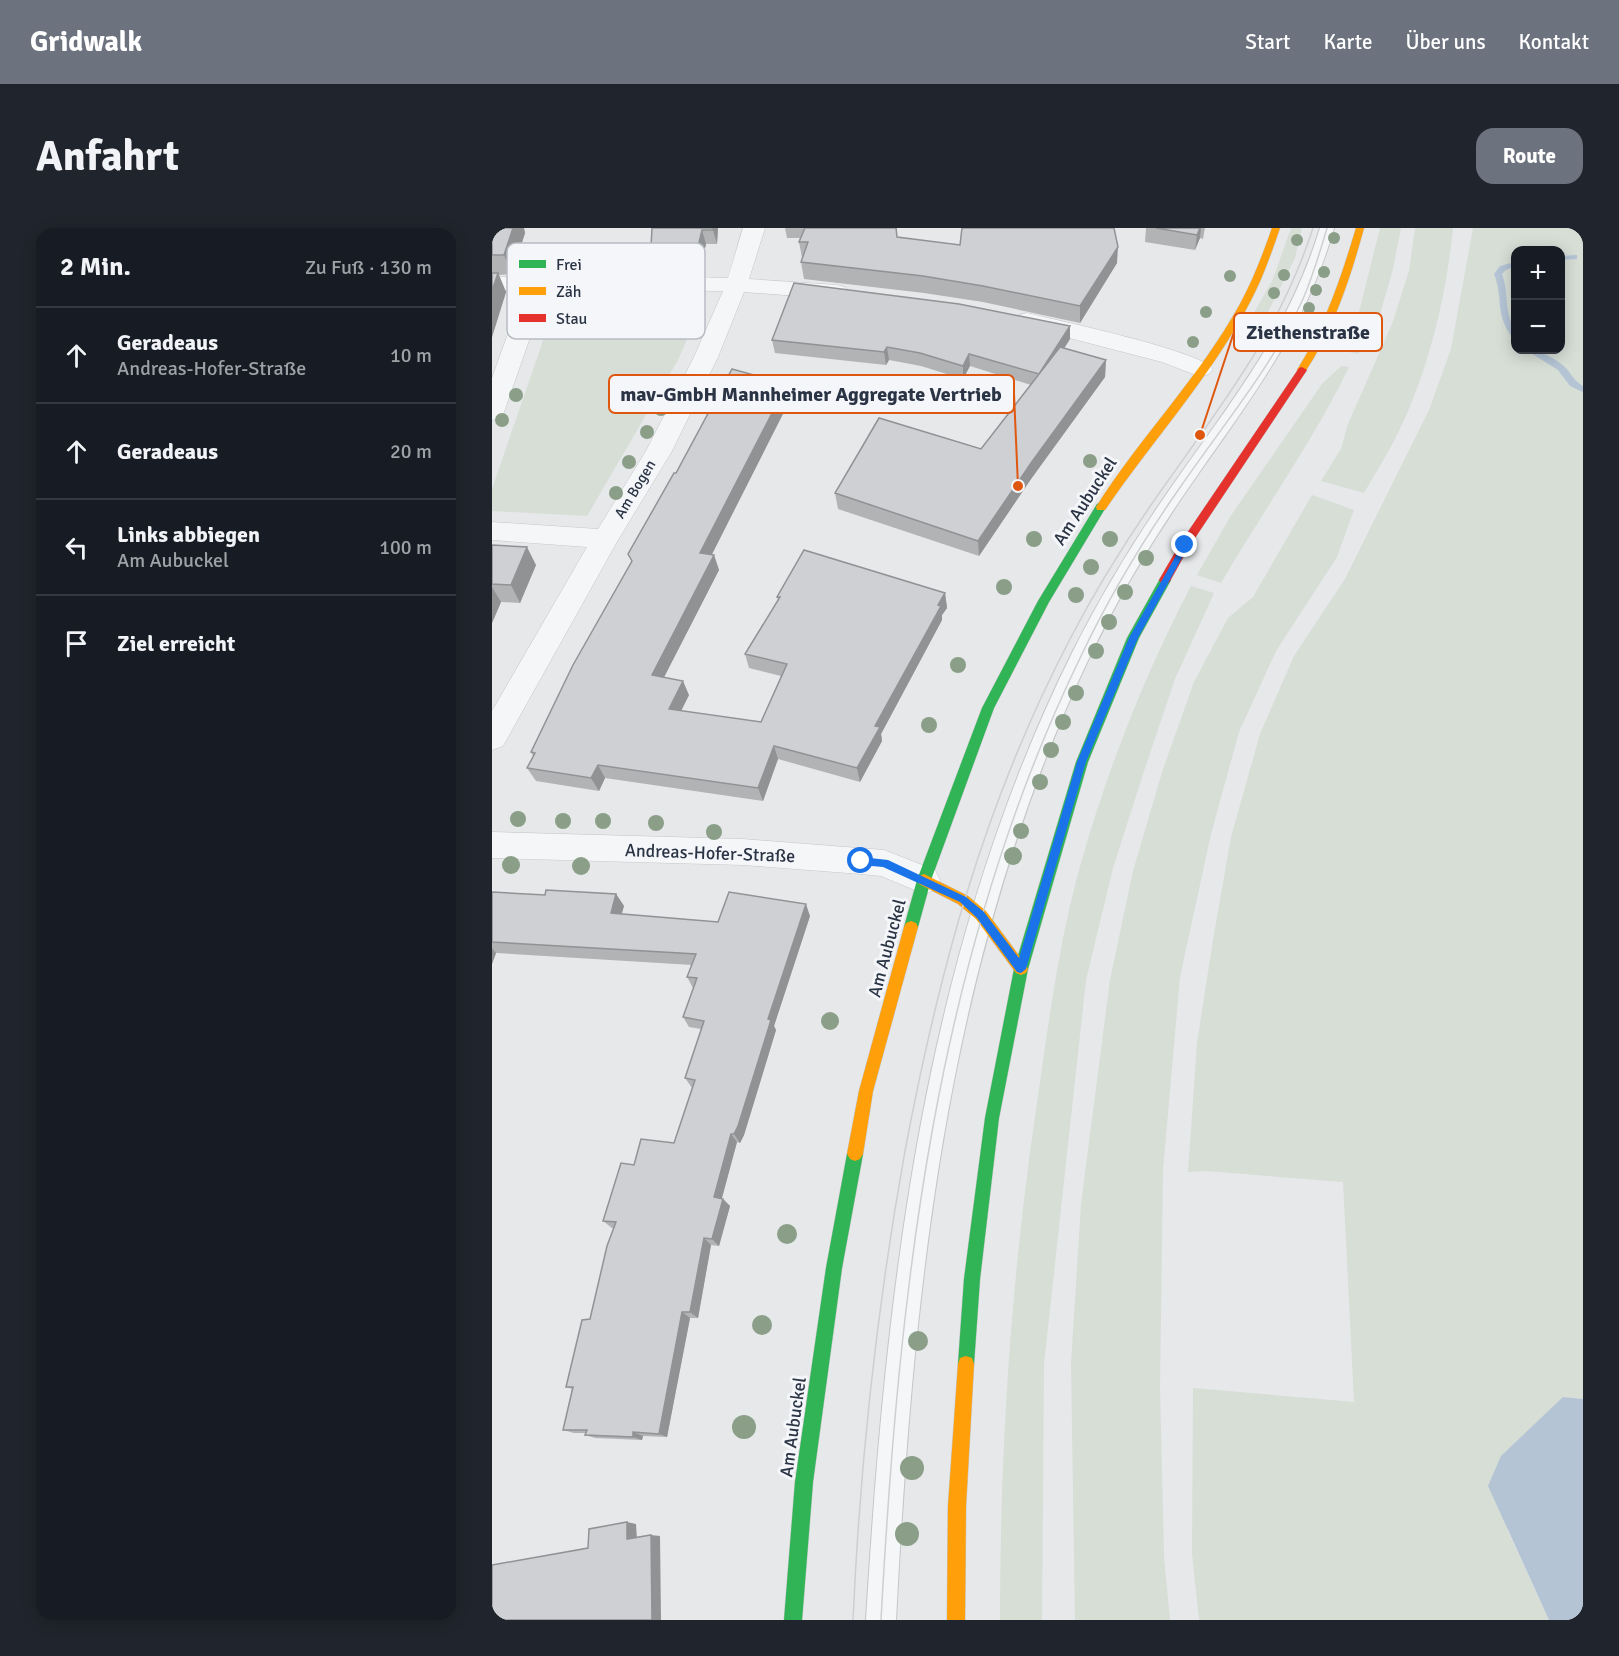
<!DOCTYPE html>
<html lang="de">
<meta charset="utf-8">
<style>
:root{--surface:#171b24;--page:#20242c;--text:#f1f3f6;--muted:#9ea1a6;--line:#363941;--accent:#6c737f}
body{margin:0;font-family:Signika,sans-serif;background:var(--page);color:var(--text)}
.controls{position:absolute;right:18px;top:18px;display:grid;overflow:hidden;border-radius:12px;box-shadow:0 3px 15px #0003}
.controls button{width:54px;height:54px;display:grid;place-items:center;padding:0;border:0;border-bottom:2px solid var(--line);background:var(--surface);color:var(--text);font:30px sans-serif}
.stop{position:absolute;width:18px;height:18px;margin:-14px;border:4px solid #1a73e8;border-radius:50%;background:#fff}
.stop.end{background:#1a73e8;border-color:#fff;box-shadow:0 2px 6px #0008}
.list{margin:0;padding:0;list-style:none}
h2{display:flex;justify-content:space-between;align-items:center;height:78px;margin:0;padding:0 24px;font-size:26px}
h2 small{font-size:20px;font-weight:400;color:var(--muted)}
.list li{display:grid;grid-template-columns:39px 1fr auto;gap:18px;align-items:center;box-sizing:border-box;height:96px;padding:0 24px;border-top:2px solid var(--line)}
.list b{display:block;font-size:22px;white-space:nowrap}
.list p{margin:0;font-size:20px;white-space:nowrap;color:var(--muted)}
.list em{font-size:20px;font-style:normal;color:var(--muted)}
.icon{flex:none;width:33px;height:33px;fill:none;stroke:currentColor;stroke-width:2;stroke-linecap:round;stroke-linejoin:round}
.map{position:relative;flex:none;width:1091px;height:1392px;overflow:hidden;border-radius:18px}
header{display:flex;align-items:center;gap:36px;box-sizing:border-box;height:84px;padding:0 30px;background:var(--accent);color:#fff}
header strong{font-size:28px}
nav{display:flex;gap:33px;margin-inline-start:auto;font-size:21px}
.intro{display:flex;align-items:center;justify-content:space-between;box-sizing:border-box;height:144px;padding:0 36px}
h1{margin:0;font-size:42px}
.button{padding:15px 27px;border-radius:18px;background:var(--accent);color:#fff;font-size:21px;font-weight:700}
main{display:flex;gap:36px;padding:0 36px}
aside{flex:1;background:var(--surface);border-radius:18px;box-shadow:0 3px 15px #0003}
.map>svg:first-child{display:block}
.green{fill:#d6ded6;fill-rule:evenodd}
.water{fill:#b4c4d5}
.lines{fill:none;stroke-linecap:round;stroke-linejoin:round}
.stream{fill:#b4c4d5;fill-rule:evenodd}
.lane-casing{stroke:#c4c6c8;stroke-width:2}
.street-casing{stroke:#c4c6c8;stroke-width:1}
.fast-casing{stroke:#c4c6c8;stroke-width:1}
.slow-casing{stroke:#c4c6c8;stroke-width:1}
.jam-casing{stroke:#c4c6c8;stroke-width:1}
.lane{fill:#f5f6f7;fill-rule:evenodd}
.street{fill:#f5f6f7;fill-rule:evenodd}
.fast{fill:#30b455;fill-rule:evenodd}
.slow{fill:#ff9f0a;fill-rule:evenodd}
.jam{fill:#e5322d;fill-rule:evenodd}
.tram{stroke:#cecfd2;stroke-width:1.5}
.tree{fill:#8a9e88}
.wall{fill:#b1b3b5}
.shaded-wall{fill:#909294}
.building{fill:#ced0d3;stroke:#909294;stroke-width:1.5}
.route{fill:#1a73e8}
.labels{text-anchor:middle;stroke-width:6;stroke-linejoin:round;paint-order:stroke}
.far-street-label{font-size:15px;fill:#2b3445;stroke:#f4f6f9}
.street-label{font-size:18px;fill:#2b3445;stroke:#f4f6f9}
.key{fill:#f4f6f9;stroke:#b8bcc3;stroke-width:1.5}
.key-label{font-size:16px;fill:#2b3445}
.leader{fill:none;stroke:#df570f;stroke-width:2}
.callout-dot{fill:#df570f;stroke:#f4f6f9;stroke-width:2}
.callout{fill:#f4f6f9;stroke:#df570f;stroke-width:2}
.callout-label{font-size:20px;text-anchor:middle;font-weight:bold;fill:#2b3445}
</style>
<header>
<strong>Gridwalk</strong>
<nav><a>Start</a><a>Karte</a><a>Über uns</a><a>Kontakt</a></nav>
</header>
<div class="intro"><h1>Anfahrt</h1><a class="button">Route</a></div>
<main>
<aside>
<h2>2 Min.<small>Zu Fuß · 130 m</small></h2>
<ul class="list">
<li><svg class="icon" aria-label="ahead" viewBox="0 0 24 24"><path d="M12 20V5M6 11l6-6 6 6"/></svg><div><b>Geradeaus</b><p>Andreas-Hofer-Straße</p></div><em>10 m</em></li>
<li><svg class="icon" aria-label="ahead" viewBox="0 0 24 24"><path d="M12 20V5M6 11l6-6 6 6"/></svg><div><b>Geradeaus</b></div><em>20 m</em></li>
<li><svg class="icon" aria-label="left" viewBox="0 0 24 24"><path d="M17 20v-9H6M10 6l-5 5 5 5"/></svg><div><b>Links abbiegen</b><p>Am Aubuckel</p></div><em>100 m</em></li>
<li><svg class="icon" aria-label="arrive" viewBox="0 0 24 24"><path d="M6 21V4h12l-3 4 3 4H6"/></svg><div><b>Ziel erreicht</b></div></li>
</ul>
</aside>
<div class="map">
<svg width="1091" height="1392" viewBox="0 0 1091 1392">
<rect width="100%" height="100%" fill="#e6e8ea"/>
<!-- green -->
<path class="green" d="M799 0H810L803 30 767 102 752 103 781 51Z
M888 0H909L901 41 886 93 866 126 857 124Z
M923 0H961C954 71 935 149 902 213 892 231 882 248 872 265L829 253 849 221 856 196 900 96 917 43Z
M981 0H1091V1171L1071 1169 1015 1301 1057 1392H707L700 1325 701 1160 862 1174 851 954 714 943 696 944 705 815 721 712 739 609 768 506 802 428 853 351 937 182 959 121ZM1023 22H1068V122H1023Z
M65 72 211 74 186 132 95 288 0 283V261Z
M849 138 857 139C820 215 771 283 729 355L705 347 738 289 830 156Z
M820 267 862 282 845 329 784 423 747 504 719 606 688 749 671 942 668 1160 672 1328 678 1392H583L579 1135 589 976 618 752 641 643 671 541 702 454 736 390 761 369Z
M699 358 722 365 683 451 654 537 621 640 594 752 552 1136 550 1392H508C508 1221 519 1051 544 882 556 800 566 716 589 635 616 540 653 446 699 358Z"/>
<!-- water -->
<path class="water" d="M1071 1169 1091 1171V1392H1057L996 1258 1009 1228Z"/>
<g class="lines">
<!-- stream -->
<path class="stream" d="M1085 27V31L1068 32V28Z
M1023 34V38L1014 42 1010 46C1016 61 1013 76 1018 91 1020 99 1024 102 1023 110L1020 109C1002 84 1012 71 1002 46L1008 38Z
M1034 122C1046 121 1065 131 1074 140 1080 147 1082 153 1091 158V164L1078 158 1066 142Z"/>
<defs>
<path id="lane" d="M828 0H842C812 106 754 176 693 265 658 316 626 370 599 426 454 728 421 1062 404 1392H374C394 1061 431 726 580 425 609 367 643 311 680 258 741 171 796 104 828 0Z"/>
<path id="street" d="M251 0H273L257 51 345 57 353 59 356 64 353 69 345 71 252 64 226 129 180 223 126 312 11 518 0 522V483L95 319 0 312V294L106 301 154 223 202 129 231 63 55 61 12 184 9 190 0 192V150L32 61 0 63V49L129 47 236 50Z
M535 85C564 92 709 123 721 141L717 146 709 148 701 146 670 134 527 97 524 92 527 87Z
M0 604 251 611 392 622 443 642 448 652 443 662 432 666 389 648 369 646 251 637 0 630Z"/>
<path id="fast" d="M609 275 614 279 557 374 502 480 439 652 426 699 424 703 419 705 414 703 412 699 425 652 490 480 546 373 605 276Z
M673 348 679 352 647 410 596 534 536 741 507 890 488 1051 482 1136 480 1142 474 1144 468 1142 466 1136 472 1051 493 890 522 741 584 534 635 410 669 349Z
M363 919 368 921 371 926 350 1040 321 1254 310 1392H292L303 1254 334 1040 355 926 358 921Z"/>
<path id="slow" d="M780 0H788C779 26 770 52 757 76 718 150 660 213 613 282H605L604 279C648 209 708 149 748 76 761 52 771 26 780 0Z
M864 0H872C858 51 842 100 813 144H807L805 142C833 98 849 50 864 0Z
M432 646 476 668 494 683 534 737 536 741 534 745 529 747 524 745 484 691 466 676 427 656 425 652 427 648Z
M419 693 424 695 426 699 381 863 371 926 368 931 363 933 358 931 355 926 367 863 412 699 414 695Z
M474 1128 480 1130 482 1136 474 1278 473 1392H455L456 1278 466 1136 468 1130Z"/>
<path id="jam" d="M810 139 815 142 697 319 677 355H669L667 352 689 314 807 140Z"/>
</defs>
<!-- lane casing -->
<use href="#lane" class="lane-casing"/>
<!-- street casing -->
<use href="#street" class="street-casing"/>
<!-- fast casing -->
<use href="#fast" class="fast-casing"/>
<!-- slow casing -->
<use href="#slow" class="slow-casing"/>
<!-- jam casing -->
<use href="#jam" class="jam-casing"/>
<!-- lane -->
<use href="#lane" class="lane"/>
<!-- street -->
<use href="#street" class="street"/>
<!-- fast -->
<use href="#fast" class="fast"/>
<!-- slow -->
<use href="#slow" class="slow"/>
<!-- jam -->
<use href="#jam" class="jam"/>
<!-- tram -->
<path class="tram" d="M361 1392C368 1234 385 1078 413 923 447 742 492 576 578 411 604 361 635 311 668 264 730 176 787 105 821 0
M389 1392C407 1061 443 727 590 426 618 367 652 311 689 258 731 197 780 139 811 71 821 48 828 24 835 0"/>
</g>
<!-- trees -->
<g class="tree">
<circle cx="842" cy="10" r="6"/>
<circle cx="805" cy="12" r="6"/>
<circle cx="832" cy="44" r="6"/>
<circle cx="792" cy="47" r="6"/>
<circle cx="738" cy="48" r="6"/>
<circle cx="824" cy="62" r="6"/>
<circle cx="782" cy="65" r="6"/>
<circle cx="817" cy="80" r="6"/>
<circle cx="714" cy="84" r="6"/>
<circle cx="701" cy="114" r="6"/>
<circle cx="24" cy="167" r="7"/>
<circle cx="169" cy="181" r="7"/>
<circle cx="10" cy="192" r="7"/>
<circle cx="155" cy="204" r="7"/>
<circle cx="598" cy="233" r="7"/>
<circle cx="137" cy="234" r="7"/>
<circle cx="124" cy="265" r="7"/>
<circle cx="542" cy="311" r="8"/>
<circle cx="618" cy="311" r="8"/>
<circle cx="654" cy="330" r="8"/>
<circle cx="599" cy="339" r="8"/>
<circle cx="512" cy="359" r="8"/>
<circle cx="633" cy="364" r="8"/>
<circle cx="584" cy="367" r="8"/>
<circle cx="617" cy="394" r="8"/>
<circle cx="604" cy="423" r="8"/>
<circle cx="466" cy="437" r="8"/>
<circle cx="584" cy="465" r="8"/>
<circle cx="571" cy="494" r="8"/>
<circle cx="437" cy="497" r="8"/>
<circle cx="559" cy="522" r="8"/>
<circle cx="548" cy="554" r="8"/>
<circle cx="26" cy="591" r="8"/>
<circle cx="71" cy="593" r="8"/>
<circle cx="111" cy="593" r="8"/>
<circle cx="164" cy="595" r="8"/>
<circle cx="529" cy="603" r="8"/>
<circle cx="222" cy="604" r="8"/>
<circle cx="521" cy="628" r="9"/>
<circle cx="19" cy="637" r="9"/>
<circle cx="89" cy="638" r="9"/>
<circle cx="338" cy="793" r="9"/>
<circle cx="295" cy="1006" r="10"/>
<circle cx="270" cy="1097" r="10"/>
<circle cx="426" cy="1113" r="10"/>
<circle cx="252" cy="1199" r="12"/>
<circle cx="420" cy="1240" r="12"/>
<circle cx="415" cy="1306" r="12"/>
</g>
<!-- wall -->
<path class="wall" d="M0 0H32L33 5 20 46 7 47 14 64 0 109Z
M160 0H226L225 16H214L210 33 163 34 159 19Z
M293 0H405V9L468 17 625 35 588 95 491 74 432 65 312 51 309 34 310 30 307 14 308 10H295Z
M654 0H713L711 11 708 10 703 22 653 14Z
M578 98V111L572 120 614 132 613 149 539 251 487 328 346 281 343 265 489 221 539 157 478 138 471 151 429 138 397 132 394 137 283 125 280 112Z
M298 172 220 326 222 327 227 342 172 449 197 467 189 483 269 494 289 448 257 440 253 426 286 372 285 369 453 365 455 380 450 387V392L389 506 390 513 368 554 286 531 271 573 113 550 107 563 44 553 35 540 41 528 39 524 139 334 184 245Z
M0 317 44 337 28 375 9 374 0 395Z
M0 664 53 667 124 666 132 678 130 686 226 694 318 688 282 798 284 802 252 907 248 915 245 914 230 970 238 978 227 1018 219 1017 206 1090H198L175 1209 151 1208 150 1212 103 1210 93 1207 94 1205H82L71 1202 80 1161 74 1159 98 1091 122 1000H120L111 993 142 937 182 915 200 860 193 850 209 801 197 799 191 789 201 760 195 749 200 737 4 725 0 736Z"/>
<!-- shaded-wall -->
<path class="shaded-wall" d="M21 0H32L33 5 20 46 12 27Z
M221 0H226L225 16 221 2Z
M708 0H709L708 10 703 22 705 7Z
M210 2 214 16 210 33 206 19Z
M626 19 625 35 588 95V78Z
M6 45 14 64 0 109V63Z
M578 98V111L548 159V146Z
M395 119 397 132 394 137 392 124Z
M477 126 478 138 471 151V138Z
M614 132 613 149 539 251 487 328 486 313 539 235Z
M295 156 298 172 213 340 208 325Z
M35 319 44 337 28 375 19 357Z
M222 327 227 342 166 461 160 447Z
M0 359 9 374 0 395Z
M453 365 455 380 450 387V392L389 506 390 513 368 554 365 540 383 498 446 377Z
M191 453 197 467 183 495 177 481Z
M282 518 286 531 271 573 266 560Z
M106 537 113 550 107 563 99 550Z
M124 666 132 678 126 696 119 685Z
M314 676 318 688 282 798 284 802 252 907 248 915 242 906 276 791Z
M0 720 4 725 0 736Z
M239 906 245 914 228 977 222 969Z
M231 971 238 978 227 1018 220 1011Z
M212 1010 219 1017 206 1090 198 1084Z
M190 1084 198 1090 175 1209 167 1206Z
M141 1204 151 1208 150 1212 141 1209Z
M135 1294 144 1296 145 1312 135 1311Z
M159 1307 168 1308 169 1392H160Z"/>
<!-- building -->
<path class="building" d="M0 0H21L12 27H0Z
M160 0H221V2H210L206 19H159Z
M313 0H404L405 9 468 17 470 0H622L626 19 588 78 491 58 431 48 309 34 316 14H307Z
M664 0H708L705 7Z
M0 45H6L0 63Z
M302 55 467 76 578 98 547 146 477 126 471 138 428 125 395 119 392 124 280 112Z
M568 119 614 132 539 235 486 313 343 265 387 190 489 221Z
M240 141 295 156 208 325 222 327 160 447 191 453 177 481 269 494 295 436 253 426 288 369H285L312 322 453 365 446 377 449 378 383 498 388 499 365 540 282 518 266 560 106 537 99 550 35 540 43 525 39 524 81 437 140 333 136 326 182 245H184Z
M0 317 35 319 19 357 0 356Z
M54 662 124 666 119 685 226 694 237 664 314 676 276 791 279 792 246 898 242 906H239L222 969 231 971 220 1011 212 1010 198 1084H190L167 1206 141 1204V1209L93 1207 95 1202H71L81 1159H74L90 1092 98 1091 115 1018 124 994 111 993 129 935 142 937 149 911 182 915 203 852 193 850 212 793 191 789 205 750 195 749 204 726 0 714V664L53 667Z
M135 1294V1311L159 1307 160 1392H0V1337L96 1320 97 1301Z"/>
<!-- route -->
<path class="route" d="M693 314 697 317 646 410 594 534 534 741 529 745 525 744 485 690 468 674 391 639 369 637 365 633 369 629 396 632 474 669 492 684 527 730 585 534 637 410 690 317Z"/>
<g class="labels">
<!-- far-street labels -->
<g class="far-street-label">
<text transform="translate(143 261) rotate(-59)" y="5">Am Bogen</text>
</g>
<!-- street labels -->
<g class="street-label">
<text transform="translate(593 273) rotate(-57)" y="6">Am Aubuckel</text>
<text transform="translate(218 625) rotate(2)" y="6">Andreas-Hofer-Straße</text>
<text transform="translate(395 720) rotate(-75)" y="6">Am Aubuckel</text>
<text transform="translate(301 1199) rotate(-82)" y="6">Am Aubuckel</text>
</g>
</g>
<!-- legend -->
<rect x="15" y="15" width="198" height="96" rx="9" class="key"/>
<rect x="27" y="32" width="27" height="8" fill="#30b455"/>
<rect x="27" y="59" width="27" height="8" fill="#ff9f0a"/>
<rect x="27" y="86" width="27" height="8" fill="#e5322d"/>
<g class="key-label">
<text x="64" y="42">Frei</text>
<text x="64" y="69">Zäh</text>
<text x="64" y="96">Stau</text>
</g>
<!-- callouts -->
<path class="leader" d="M708 207L742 104M526 258L522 166"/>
<g class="callout-dot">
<circle cx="708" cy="207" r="6"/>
<circle cx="526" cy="258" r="6"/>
</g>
<g class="callout">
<rect x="742" y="85" width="148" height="38" rx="6"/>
<rect x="117" y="147" width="405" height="38" rx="6"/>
</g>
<g class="callout-label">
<text x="816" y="111">Ziethenstraße</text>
<text x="319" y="173">mav-GmbH Mannheimer Aggregate Vertrieb</text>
</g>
</svg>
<div class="controls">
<button>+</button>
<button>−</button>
</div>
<div class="stop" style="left:369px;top:633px"></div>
<div class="stop end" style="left:693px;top:317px"></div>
</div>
</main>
